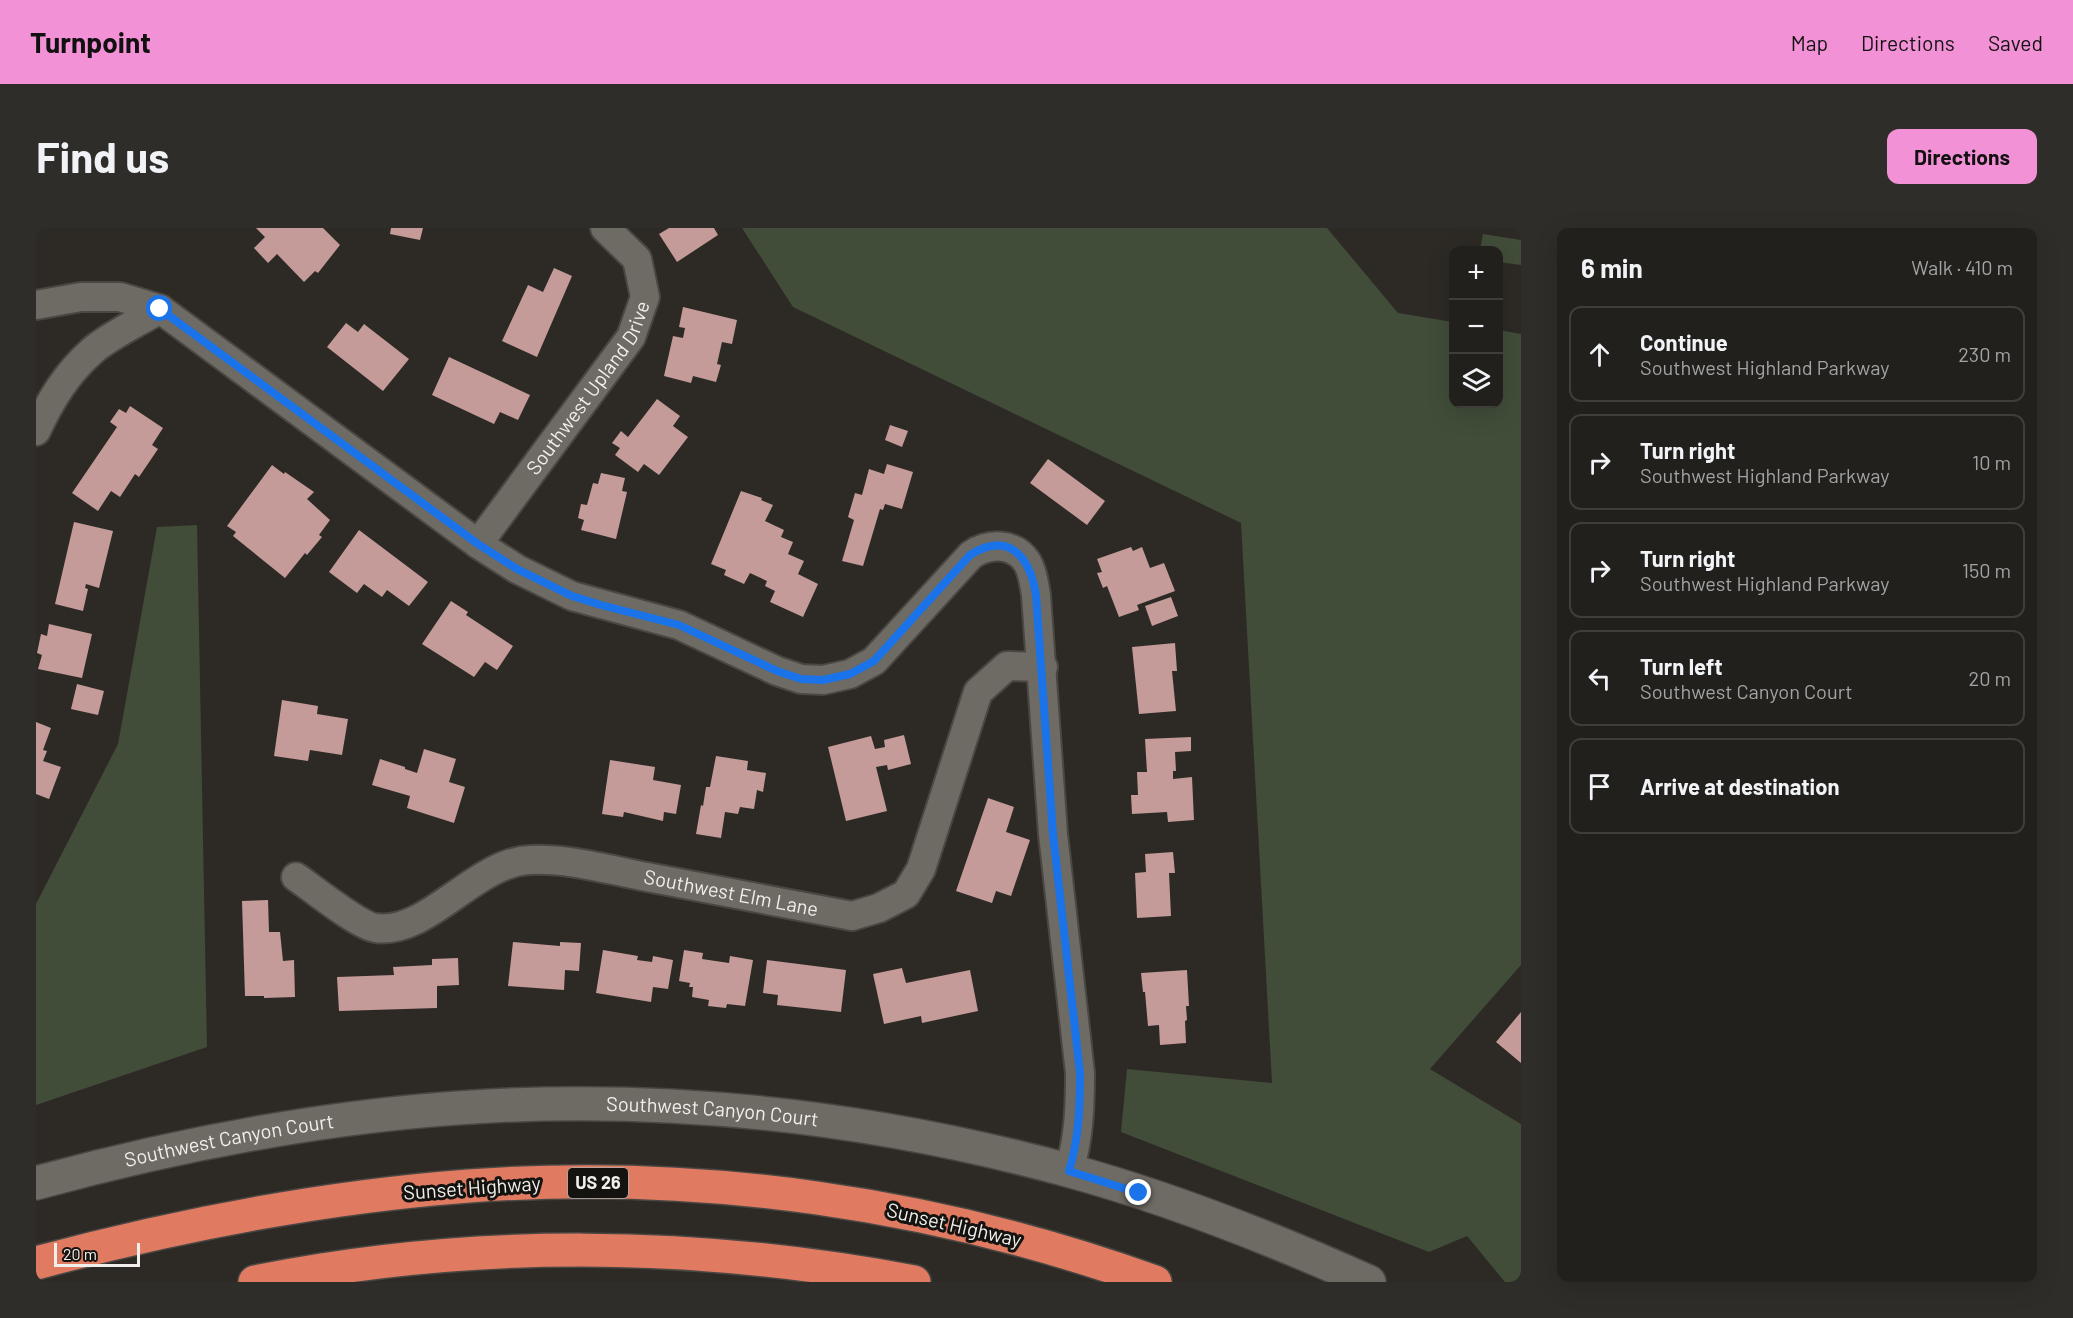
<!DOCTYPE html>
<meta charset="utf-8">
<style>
:root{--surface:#22201c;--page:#2e2d29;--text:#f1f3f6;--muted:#a2a3a3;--line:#3f3e3b;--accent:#f391d6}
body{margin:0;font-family:Barlow,sans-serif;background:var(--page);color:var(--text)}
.controls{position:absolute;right:18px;top:18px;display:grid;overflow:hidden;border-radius:12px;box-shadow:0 6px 24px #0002}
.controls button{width:54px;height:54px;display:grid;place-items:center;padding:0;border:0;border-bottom:2px solid var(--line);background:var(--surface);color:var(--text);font:30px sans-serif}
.scale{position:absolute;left:18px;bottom:15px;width:86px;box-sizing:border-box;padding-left:6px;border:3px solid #f1efeb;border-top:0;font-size:16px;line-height:21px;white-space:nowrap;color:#f1efeb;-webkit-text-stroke:4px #141310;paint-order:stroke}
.stop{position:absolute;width:18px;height:18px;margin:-14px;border:4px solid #1a73e8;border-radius:50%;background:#fff}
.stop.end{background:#1a73e8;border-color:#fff;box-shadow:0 2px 6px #0008}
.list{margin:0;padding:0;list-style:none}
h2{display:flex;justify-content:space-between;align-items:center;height:78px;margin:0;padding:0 24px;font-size:26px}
h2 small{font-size:20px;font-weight:400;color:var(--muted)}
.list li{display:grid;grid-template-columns:39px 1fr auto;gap:18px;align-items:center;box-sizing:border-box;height:96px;margin:0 12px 12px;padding:0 12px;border:2px solid var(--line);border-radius:12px}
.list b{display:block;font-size:22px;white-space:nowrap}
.list p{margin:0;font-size:20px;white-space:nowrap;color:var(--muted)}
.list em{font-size:20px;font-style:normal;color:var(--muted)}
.icon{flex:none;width:33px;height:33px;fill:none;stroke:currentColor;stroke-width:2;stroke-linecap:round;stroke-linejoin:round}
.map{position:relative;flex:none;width:1485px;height:1054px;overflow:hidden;border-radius:12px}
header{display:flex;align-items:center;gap:36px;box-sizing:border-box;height:84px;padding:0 30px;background:var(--accent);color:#111}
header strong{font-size:28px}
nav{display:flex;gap:33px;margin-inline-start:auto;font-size:21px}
.intro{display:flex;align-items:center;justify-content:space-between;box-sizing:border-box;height:144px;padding:0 36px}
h1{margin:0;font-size:42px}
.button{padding:15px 27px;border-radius:12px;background:var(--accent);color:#111;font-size:21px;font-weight:700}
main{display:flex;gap:36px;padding:0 36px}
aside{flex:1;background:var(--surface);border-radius:12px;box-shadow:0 6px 24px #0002}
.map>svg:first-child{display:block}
.green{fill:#414c39}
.building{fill:#c49b98}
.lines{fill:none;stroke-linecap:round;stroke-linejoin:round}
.minor-casing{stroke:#4a4743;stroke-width:32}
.tertiary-casing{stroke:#4a4743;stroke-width:36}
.motorway-casing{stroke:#4a4743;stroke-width:36}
.minor{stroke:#6e6a64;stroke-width:28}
.tertiary{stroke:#6e6a64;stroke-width:33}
.motorway{stroke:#e07a61;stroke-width:33}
.route{stroke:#1a73e8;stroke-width:8}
.labels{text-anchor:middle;stroke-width:6;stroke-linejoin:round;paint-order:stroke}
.shield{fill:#141310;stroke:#afada9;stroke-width:1.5}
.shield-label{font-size:18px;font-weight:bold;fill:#f1efeb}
.street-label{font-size:20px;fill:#f1efeb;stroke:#141310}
</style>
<header>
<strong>Turnpoint</strong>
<nav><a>Map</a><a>Directions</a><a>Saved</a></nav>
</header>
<div class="intro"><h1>Find us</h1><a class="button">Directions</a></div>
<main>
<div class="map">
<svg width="1485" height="1054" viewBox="0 0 1485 1054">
<rect width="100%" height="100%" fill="#2d2a25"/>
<!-- green -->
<path class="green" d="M706 0H1291L1362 85 1417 94 1418 176H1462L1463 102 1485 106V737L1394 841 1485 896V1054H1469L1431 1008 1393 1024 1085 904 1091 841 1236 855 1205 295 757 79Z
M1447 6 1485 12V37L1463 34 1462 22H1444Z
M161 297 171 819 0 877V676L82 516 121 299Z"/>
<!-- building -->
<path class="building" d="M220 0H287L304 17 282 45 279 43 268 54 241 26 232 35 218 20 229 9Z
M355 0H387L384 12 354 6Z
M633 0H678L682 7 641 34 623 6Z
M518 40 536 48 501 129 466 113 492 57 507 64Z
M647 79 701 92 696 116 686 114 681 136 685 137 680 154 657 148 655 155 628 148 637 108 647 110 649 100 643 99Z
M310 95 322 104 328 96 373 131 347 163 291 119Z
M413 129 494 167 482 192 464 184 458 196 396 167Z
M621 171 644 188 637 198 652 209 623 247 608 236 602 244 579 227 584 220 576 215 585 203 592 209Z
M94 178 127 200 116 217 122 221 103 249 99 246 84 269 75 263 62 283 36 265 81 199 74 194 83 181 90 185Z
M854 197 872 203 866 219 849 212Z
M1012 231 1069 273 1051 297 994 255Z
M851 236 877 244 866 281 849 276 847 282 844 281 827 338 806 333 818 292 812 289 819 265 826 267 833 241 848 246Z
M236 237 248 246 249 244 278 264 271 271 294 292 283 307 286 309 271 327 269 325 249 350 197 308 200 304 191 298Z
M565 245 589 250 586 263 591 264 580 311 545 302 548 292 542 290 545 276 551 277 557 255 562 256Z
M705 263 726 270 725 272 737 277 729 293 748 302 745 309 757 314 752 326 768 333 762 346 782 356 767 389 734 374 739 363 729 358 731 353 714 345 708 356 688 347 690 342 675 336Z
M38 294 77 303 63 360 50 356 49 360 52 361 47 383 19 376Z
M323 302 392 354 373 378 351 362 346 369 328 356 321 365 293 344Z
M1095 319 1097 323 1106 319 1114 340 1128 335 1139 363 1101 377 1103 382 1083 389 1071 358 1067 360 1061 345 1066 344 1061 331Z
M1135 369 1142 388 1116 398 1109 378Z
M415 373 432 384 430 387 477 418 461 442 449 434 438 449 386 416Z
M13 396 56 406 46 450 2 441 6 427 1 425 5 406 11 408Z
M1139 415 1141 443H1136L1140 483 1103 486 1096 419Z
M41 456 68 463 62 487 35 481Z
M246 472 282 478 281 486 312 491 306 527 274 522 272 533 238 528Z
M0 494 15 500 7 522 11 523 7 533 25 539 13 571 0 566Z
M868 507 875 536 852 542 851 537 840 539 851 583 810 593 792 519 835 508 839 521 849 519 848 512Z
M1155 509V523L1139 524 1140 543H1137V551L1156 549 1158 592 1132 594 1131 584 1096 586 1095 567H1102L1101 544H1111L1109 511Z
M388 521 420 531 413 554 429 559 418 595 371 580 374 568 336 557 344 531 369 539V541L381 545Z
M680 528 712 533 711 542 730 545 727 564 721 562 718 581 704 579 702 586 689 584 685 610 660 606 665 577 667 578 670 559H674Z
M574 532 619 539 617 552 645 557 640 586 628 584 627 593 588 584 587 589 566 586Z
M952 570 978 579 970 604 994 612 975 668 960 663 956 675 920 663Z
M1137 624 1139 645H1133L1135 688 1101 690 1099 645 1110 644 1109 626Z
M232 672 233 704H244L247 733 258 732 259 769 228 770V768H209L206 673Z
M477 714 524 718V714L545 715 543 743 529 742 528 762 472 758Z
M567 722 602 728 601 732 616 734 617 728 637 732 632 761 617 759 615 774 560 765Z
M648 722 667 725 666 731 693 735 694 728 717 732 709 778 691 776 690 780 672 778 673 772 656 769 657 759H653L654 755 643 753Z
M422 730 423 757 401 758V780L303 783 301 749 358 747 357 739 396 737V731Z
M731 732 810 742 805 784 741 777 742 767 727 765Z
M866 740 870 755 934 742 942 783 886 795 885 788 848 796 837 746Z
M1151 742 1153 778H1150L1151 792 1149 793 1150 815 1124 817 1123 797 1112 798 1109 764H1107L1105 745Z
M1485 784V835L1460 814Z"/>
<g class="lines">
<defs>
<g id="minor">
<path d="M0 77 45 69H84L124 81 442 316 481 341 536 368 643 397 741 443 765 451 787 452 814 446 838 433 935 327C952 315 978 314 991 334 997 344 998 356 1000 367L1017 606 1044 845C1044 879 1043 910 1033 943"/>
<path d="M0 203C14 173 30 146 56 123 73 108 103 94 124 81"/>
<path id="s1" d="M442 316 595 109 609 69 601 31 569 0"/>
<path id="s2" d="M260 649C276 660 323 698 340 700 392 707 439 634 494 632 532 630 574 642 611 649 679 662 748 675 816 688L843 680 870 666 885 641 942 464 971 438 1007 439"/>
</g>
<g id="tertiary">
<path id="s3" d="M0 955C147 915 300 886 453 878 648 868 843 891 1031 942 1134 970 1235 1010 1333 1054"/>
</g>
<path id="motorway" d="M0 1035C142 997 286 969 433 958 665 941 900 975 1119 1054
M219 1054C437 1010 661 1013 878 1054"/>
</defs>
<!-- minor casing -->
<use href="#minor" class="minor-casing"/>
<!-- tertiary casing -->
<use href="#tertiary" class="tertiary-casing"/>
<!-- motorway casing -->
<use href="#motorway" class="motorway-casing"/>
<!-- minor -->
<use href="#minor" class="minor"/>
<!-- tertiary -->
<use href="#tertiary" class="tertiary"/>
<!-- motorway -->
<use href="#motorway" class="motorway"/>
</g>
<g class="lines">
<!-- route -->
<path class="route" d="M124 81 442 316 481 341 536 368 565 377 643 397 741 443 765 451 787 452 814 446 838 433 934 327C974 302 994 330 1000 367L1017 606 1044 845C1044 879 1043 910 1033 943L1103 965"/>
</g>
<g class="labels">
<!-- shield labels -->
<rect class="shield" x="532" y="940" width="60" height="30" rx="4.5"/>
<g class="shield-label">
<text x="562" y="961">US 26</text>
</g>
<!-- street labels -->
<g class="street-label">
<text dy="7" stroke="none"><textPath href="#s1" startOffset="192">Southwest Upland Drive</textPath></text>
<text dy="7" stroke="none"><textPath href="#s2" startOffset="471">Southwest Elm Lane</textPath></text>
<text dy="7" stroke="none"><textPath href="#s3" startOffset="684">Southwest Canyon Court</textPath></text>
<text dy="7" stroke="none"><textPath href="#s3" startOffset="198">Southwest Canyon Court</textPath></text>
<text transform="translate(436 960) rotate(-4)" y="7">Sunset Highway</text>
<text transform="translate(918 997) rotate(13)" y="7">Sunset Highway</text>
</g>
</g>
</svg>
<div class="controls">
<button>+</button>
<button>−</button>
<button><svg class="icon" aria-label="layers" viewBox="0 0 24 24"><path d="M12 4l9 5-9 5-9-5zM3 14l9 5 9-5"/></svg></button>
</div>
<div class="scale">20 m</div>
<div class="stop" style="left:124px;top:81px"></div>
<div class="stop end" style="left:1103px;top:965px"></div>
</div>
<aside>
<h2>6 min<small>Walk · 410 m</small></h2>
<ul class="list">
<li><svg class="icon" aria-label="ahead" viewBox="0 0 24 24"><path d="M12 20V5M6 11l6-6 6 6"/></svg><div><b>Continue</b><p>Southwest Highland Parkway</p></div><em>230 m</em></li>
<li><svg class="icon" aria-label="right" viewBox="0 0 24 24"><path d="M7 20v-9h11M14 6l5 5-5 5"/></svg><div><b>Turn right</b><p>Southwest Highland Parkway</p></div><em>10 m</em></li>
<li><svg class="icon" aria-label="right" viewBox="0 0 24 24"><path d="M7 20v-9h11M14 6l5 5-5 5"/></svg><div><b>Turn right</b><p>Southwest Highland Parkway</p></div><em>150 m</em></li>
<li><svg class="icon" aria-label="left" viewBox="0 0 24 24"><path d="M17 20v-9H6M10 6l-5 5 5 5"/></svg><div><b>Turn left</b><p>Southwest Canyon Court</p></div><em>20 m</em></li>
<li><svg class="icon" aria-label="arrive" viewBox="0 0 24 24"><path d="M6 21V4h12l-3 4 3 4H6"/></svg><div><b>Arrive at destination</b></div></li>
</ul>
</aside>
</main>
